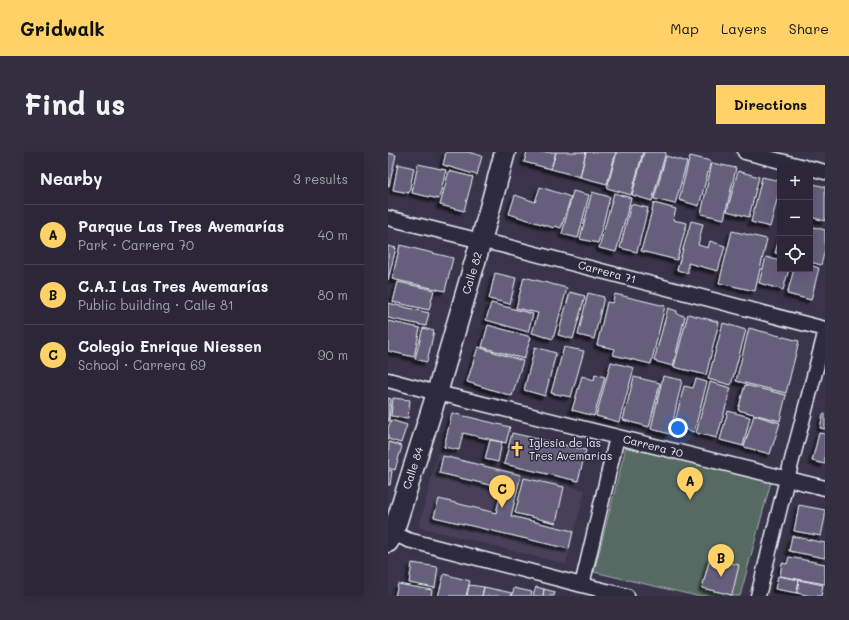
<!DOCTYPE html>
<meta charset="utf-8">
<style>
:root{--surface:#2c2738;--page:#342f40;--text:#f1f3f6;--muted:#a6a5ae;--line:#484453;--accent:#ffd166}
body{margin:0;font-family:Mali,sans-serif;background:var(--page);color:var(--text)}
.controls{position:absolute;right:12px;top:12px;display:grid;overflow:hidden;border-radius:0px;box-shadow:0 4px 16px #0002}
.controls button{width:36px;height:36px;display:grid;place-items:center;padding:0;border:0;border-bottom:1px solid var(--line);background:var(--surface);color:var(--text);font:20px sans-serif}
.you{position:absolute;left:290px;top:276px;width:14px;height:14px;margin:-10px;border:3px solid #fff;border-radius:50%;background:#1a73e8;box-shadow:0 0 0 6px #1a73e833}
.badge{display:grid;place-items:center;width:26px;height:26px;border-radius:50%;background:var(--accent);color:#111;font-size:13px;font-weight:700}
.pin{position:absolute;translate:-50% -33px;filter:drop-shadow(0 1px 2px #0008)}
.pin::after{content:'';position:absolute;top:21px;width:14px;height:12px;background:inherit;clip-path:polygon(0 0,100% 0,50% 100%)}
.list{margin:0;padding:0;list-style:none}
h2{display:flex;justify-content:space-between;align-items:center;height:52px;margin:0;padding:0 16px;font-size:17px}
h2 small{font-size:13px;font-weight:400;color:var(--muted)}
.list li{display:grid;grid-template-columns:26px 1fr auto;gap:12px;align-items:center;box-sizing:border-box;height:60px;padding:0 16px;border-top:1px solid var(--line)}
.list b{display:block;font-size:15px;white-space:nowrap}
.list p{margin:0;font-size:13px;white-space:nowrap;color:var(--muted)}
.list em{font-size:13px;font-style:normal;color:var(--muted)}
.icon{flex:none;width:22px;height:22px;fill:none;stroke:currentColor;stroke-width:2;stroke-linecap:round;stroke-linejoin:round}
.map{position:relative;flex:none;width:437px;height:444px;overflow:hidden;border-radius:0px}
header{display:flex;align-items:center;gap:24px;box-sizing:border-box;height:56px;padding:0 20px;background:var(--accent);color:#111}
header strong{font-size:19px}
nav{display:flex;gap:22px;margin-inline-start:auto;font-size:14px}
.intro{display:flex;align-items:center;justify-content:space-between;box-sizing:border-box;height:96px;padding:0 24px}
h1{margin:0;font-size:28px}
.button{padding:10px 18px;border-radius:0px;background:var(--accent);color:#111;font-size:14px;font-weight:700}
main{display:flex;gap:24px;padding:0 24px}
aside{flex:1;background:var(--surface);border-radius:0px;box-shadow:0 4px 16px #0002}
.map>svg:first-child{display:block}
.built{fill:#474159}
.green{fill:#576962;stroke:#a0adad}
.building{fill:#655e7c;stroke:#e8f1f8;filter:url(#shadow)}
.lines{fill:none;stroke-linecap:round;stroke-linejoin:round}
.street-casing{stroke:#e8f1f8;stroke-width:17}
.secondary-casing{stroke:#e8f1f8;stroke-width:23}
.street{stroke:#2f2a3d;stroke-width:14}
.secondary{stroke:#2f2a3d;stroke-width:20}
.labels{text-anchor:middle;stroke-width:3;stroke-linejoin:round;paint-order:stroke}
.street-label{font-size:11px;fill:#e8f1f8;stroke:#2f2a3d}
.poi-label{font-size:11px;fill:#e8f1f8;stroke:#2f2a3d;text-anchor:start}
</style>
<header>
<strong>Gridwalk</strong>
<nav><a>Map</a><a>Layers</a><a>Share</a></nav>
</header>
<div class="intro"><h1>Find us</h1><a class="button">Directions</a></div>
<main>
<aside>
<h2>Nearby<small>3 results</small></h2>
<ul class="list">
<li><span class="badge">A</span><div><b>Parque Las Tres Avemarías</b><p>Park · Carrera 70</p></div><em>40 m</em></li>
<li><span class="badge">B</span><div><b>C.A.I Las Tres Avemarías</b><p>Public building · Calle 81</p></div><em>80 m</em></li>
<li><span class="badge">C</span><div><b>Colegio Enrique Niessen</b><p>School · Carrera 69</p></div><em>90 m</em></li>
</ul>
</aside>
<div class="map">
<svg width="437" height="444" viewBox="0 0 437 444">
<defs>
<filter id="shadow"><feDropShadow dx="-3.5" dy="3.5" stdDeviation="1" flood-color="#0009"/></filter>
</defs>
<rect width="100%" height="100%" fill="#3a344a"/>
<filter id="ink" filterUnits="userSpaceOnUse"><feTurbulence type="fractalNoise" baseFrequency=".025" numOctaves="2"/><feDisplacementMap in="SourceGraphic" scale="8" xChannelSelector="R" yChannelSelector="G"/><feConvolveMatrix kernelMatrix="1 2 1 2 8 2 1 2 1" color-interpolation-filters="sRGB"/></filter>
<g filter="url(#ink)">
<!-- built -->
<path class="built" d="M50 301 197 338 178 412 31 375Z"/>
<!-- green -->
<path class="green" d="M239 291 384 326 352 444H309L206 420Z"/>
<!-- building -->
<path class="building" d="M58 0H80L94 4 89 23 55 13Z
M139 0H168L163 17 136 10Z
M168 0H198L192 25 163 17Z
M198 0H228L219 32 192 25Z
M229 0H255L243 43 219 36Z
M256 0H278L264 49 244 43Z
M0 1 8 3 1 34H0Z
M278 4 299 10 287 52 266 47Z
M302 4 323 9 311 54 291 48Z
M324 11 348 16 336 67 313 62Z
M10 12 26 16 21 41 5 38Z
M30 12 58 18 51 47 24 41Z
M61 19 85 25 76 59 52 53Z
M350 19 371 25 361 65 339 59Z
M374 25 392 29V36L382 75 363 70Z
M422 31 437 35V69L422 65Z
M152 35 183 45 173 76 167 74 166 76 121 62 127 43 147 50Z
M185 39 201 43 190 86 174 82Z
M204 40 222 45 210 91 192 87Z
M226 41 243 46 228 100 211 96Z
M266 51 288 57 285 68 299 71 289 108 253 99Z
M243 52 260 56 249 100 232 96Z
M303 69 315 72 310 93 320 96 322 89 337 94 330 119 300 111V121L289 118Z
M422 74 437 78V98L433 113 422 110Z
M344 79 379 87 367 139 331 131Z
M392 83V102L387 101Z
M12 93 65 106 57 139 4 127Z
M0 94 8 96 0 128Z
M378 105 392 109V117H401L395 138 371 131Z
M422 113 431 116 423 148 399 142 406 117H422Z
M107 121 128 126 122 152 101 147Z
M136 125 179 136 165 187 144 181 150 161 128 156Z
M10 130 46 138 41 158 5 150Z
M182 140 197 144 185 187 170 183Z
M200 141 216 145 206 187 190 183Z
M227 142 277 154 263 212 225 203 227 197 209 193 219 150 224 151Z
M0 151 41 161 38 174 0 166Z
M103 151 145 162 140 180 98 168Z
M280 156 289 159V162L297 164 285 214 266 209Z
M300 162 331 170 318 223 286 215Z
M0 169 32 176 26 205 0 199Z
M335 171 358 178 343 233 320 227Z
M100 173 143 185 136 207 94 195Z
M35 176 46 179 39 210 27 207Z
M361 176 411 189 398 241 348 229Z
M90 195 135 209 124 244 79 230Z
M147 195 168 201 157 244 136 238Z
M176 195 196 199 183 245 163 241Z
M223 210 246 216 231 270 208 264Z
M207 222 217 225 206 264 184 258 194 224 206 228Z
M275 224 294 228 282 282 263 277Z
M246 225 272 231 261 275 235 268Z
M308 227 319 230 306 280 286 274 296 234 305 236Z
M322 230 343 236 329 286 308 281Z
M357 233 398 243 392 269 350 258Z
M0 246 3 247 1 269H0Z
M5 246 22 248 20 266 3 264Z
M340 259 362 265 355 294 332 288Z
M64 261 122 275 118 291 75 281 71 298 56 295Z
M435 262H437V277L432 276Z
M366 263 392 271 382 302 356 295Z
M3 268 19 273 13 291 0 287V276Z
M124 281 198 298 190 329 116 312Z
M431 281 437 282V312L424 309Z
M102 288 114 290 110 310 97 307Z
M1 290 14 294 7 318 0 316Z
M55 304 133 323 123 364 185 379 181 397 46 365 51 347 108 361 114 336 51 321Z
M0 318 4 319 2 333H0Z
M136 326 176 335 168 371 127 361Z
M411 353 437 358V365L433 384 406 379Z
M404 384 437 391V406L401 399Z
M401 405 437 412V432L392 424 394 411 399 412Z
M322 406 351 413 344 443 314 436Z
M24 411 50 415 47 436 21 431Z
M56 422 82 429 78 444H50Z
M390 424 411 428 409 441 387 437Z
M411 428 435 433 433 444H423L409 441Z
M10 432 44 438 43 444H7Z
M81 433 96 435 94 444H79Z
M96 435 124 441V444H94Z
M148 435 156 437 155 444H145Z
M126 436 144 440 143 444H124Z
M156 437 167 440 166 444H155Z"/>
<g class="lines">
<defs>
<path id="street" d="M357 0 416 15
M422 16 437 20
M0 66 93 89 113 93 437 177
M0 228 49 241 71 246 437 336
M0 377 5 381 20 388 194 433 239 444
M194 433 229 285
M370 444 399 327 437 182"/>
<path id="secondary" d="M0 390 5 381 49 241 93 89 117 0"/>
</defs>
<!-- street casing -->
<use href="#street" class="street-casing"/>
<!-- secondary casing -->
<use href="#secondary" class="secondary-casing"/>
<!-- street -->
<use href="#street" class="street"/>
<!-- secondary -->
<use href="#secondary" class="secondary"/>
</g>
</g>
<!-- icons -->
<defs>
<symbol id="church-bare" viewBox="-9 -9 18 18"><path d="M-1.2-6h2.4v3.5h3.3v2.4h-3.3V6h-2.4V-.1h-3.3v-2.4h3.3Z" fill="#ffd166" stroke="#2f2a3d" stroke-width="2.5" paint-order="stroke"/></symbol>
</defs>
<g fill-rule="evenodd">
<use href="#church-bare" x="118" y="286" width="22" height="22"/>
</g>
<g class="labels">
<!-- street labels -->
<g class="street-label">
<text transform="translate(219 120) rotate(15)" y="4">Carrera 71</text>
<text transform="translate(84 121) rotate(-73)" y="4">Calle 82</text>
<text transform="translate(265 294) rotate(14)" y="4">Carrera 70</text>
<text transform="translate(25 316) rotate(-72)" y="4">Calle 84</text>
</g>
<!-- poi labels -->
<g class="poi-label">
<text x="141" y="295">Iglesia de las<tspan x="141" dy="13">Tres Avemarías</tspan></text>
</g>
</g>
</svg>
<div class="controls">
<button>+</button>
<button>−</button>
<button><svg class="icon" aria-label="locate" viewBox="0 0 24 24"><circle cx="12" cy="12" r="6"/><path d="M12 2v4M12 18v4M2 12h4M18 12h4"/></svg></button>
</div>
<div class="you"></div>
<div class="pin badge" style="left:302px;top:348px">A</div>
<div class="pin badge" style="left:333px;top:425px">B</div>
<div class="pin badge" style="left:114px;top:356px">C</div>
</div>
</main>
